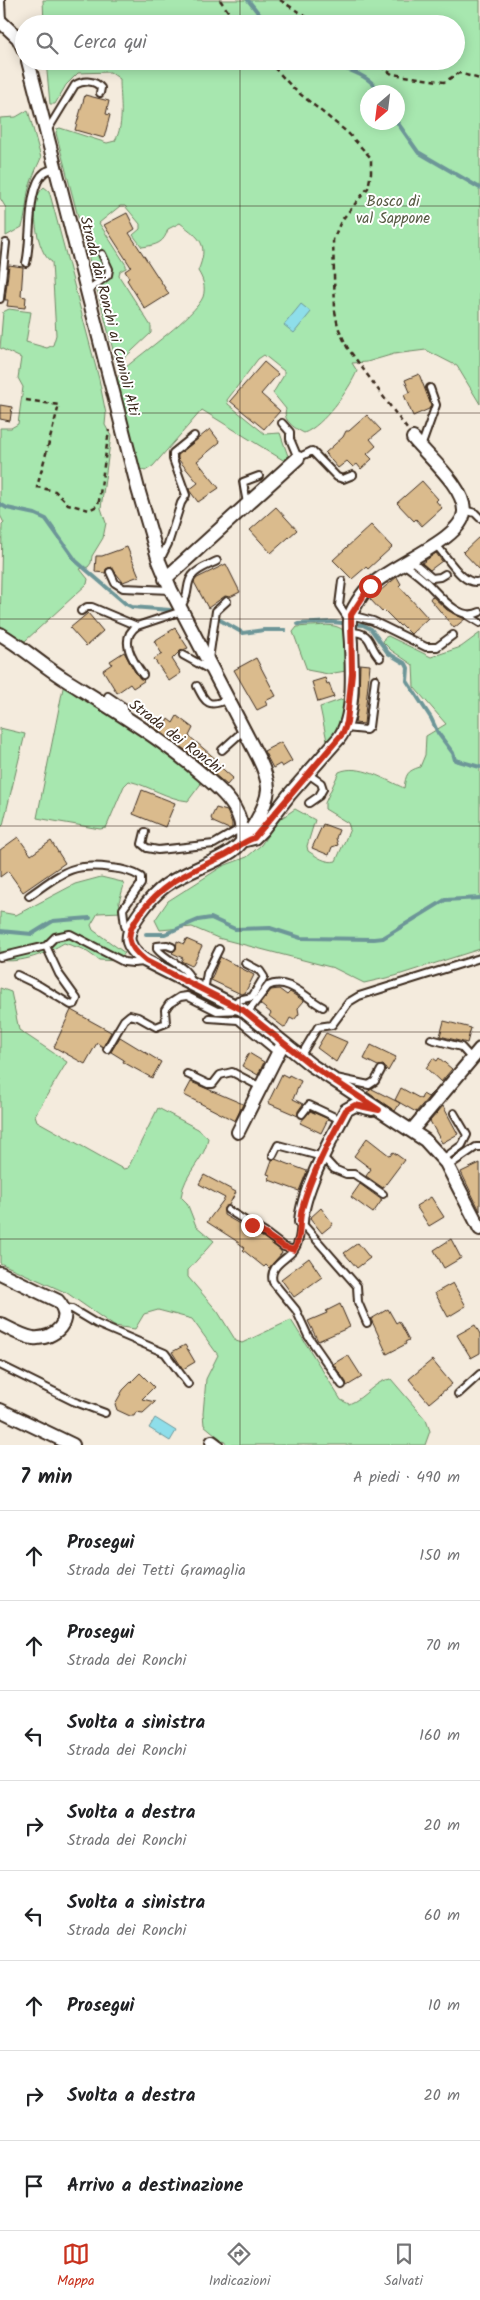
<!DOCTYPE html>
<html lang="it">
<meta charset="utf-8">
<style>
:root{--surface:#fff;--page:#f6f6f6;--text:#202124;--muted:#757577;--line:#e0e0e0;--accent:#c8321e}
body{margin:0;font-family:Kalam,sans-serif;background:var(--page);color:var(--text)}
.compass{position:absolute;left:360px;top:85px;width:45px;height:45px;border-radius:50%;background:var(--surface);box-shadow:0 2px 12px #0003;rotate:208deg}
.stop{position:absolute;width:15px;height:15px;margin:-11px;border:4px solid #c8321e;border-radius:50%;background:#fff}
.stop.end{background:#c8321e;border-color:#fff;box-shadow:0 1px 5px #0008}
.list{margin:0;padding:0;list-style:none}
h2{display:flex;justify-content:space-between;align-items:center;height:65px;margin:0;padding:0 20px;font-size:21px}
h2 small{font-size:16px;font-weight:400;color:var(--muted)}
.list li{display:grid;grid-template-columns:32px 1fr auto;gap:15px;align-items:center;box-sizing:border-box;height:90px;padding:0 20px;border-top:1px solid var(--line)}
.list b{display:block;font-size:19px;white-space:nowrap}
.list p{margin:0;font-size:16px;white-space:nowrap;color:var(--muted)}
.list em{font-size:16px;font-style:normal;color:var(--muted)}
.icon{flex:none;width:28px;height:28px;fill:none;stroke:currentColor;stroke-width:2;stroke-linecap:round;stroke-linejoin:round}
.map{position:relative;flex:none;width:480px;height:1445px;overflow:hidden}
.search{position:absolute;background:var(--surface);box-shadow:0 2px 12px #0003;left:15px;right:15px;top:15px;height:55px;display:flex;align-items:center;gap:12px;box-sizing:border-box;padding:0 18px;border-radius:28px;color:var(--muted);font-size:19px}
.sheet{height:785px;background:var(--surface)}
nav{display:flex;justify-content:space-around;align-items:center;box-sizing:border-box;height:70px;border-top:1px solid var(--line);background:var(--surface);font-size:14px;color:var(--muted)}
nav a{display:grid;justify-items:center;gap:2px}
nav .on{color:var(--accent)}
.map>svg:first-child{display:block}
.green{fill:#a7e7af;stroke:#718866;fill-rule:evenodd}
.water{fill:#8edeea;stroke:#6d9698}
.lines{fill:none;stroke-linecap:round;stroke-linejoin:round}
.stream{stroke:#6d9698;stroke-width:4}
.building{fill:#dabb8d;stroke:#3b2a1e}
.service-casing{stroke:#3b2a1e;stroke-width:10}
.minor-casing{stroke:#3b2a1e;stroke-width:16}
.path{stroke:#3b2a1e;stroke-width:2.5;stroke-dasharray:5 4;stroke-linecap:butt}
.service{stroke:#fff;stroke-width:6}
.minor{stroke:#fff;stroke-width:12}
.route{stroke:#c8321e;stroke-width:6}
.grid{fill:none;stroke:#3b2a1e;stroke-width:1;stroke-opacity:0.55}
.labels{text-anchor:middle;stroke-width:4;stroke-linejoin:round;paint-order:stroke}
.park-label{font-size:15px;fill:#565942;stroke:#fff}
.street-label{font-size:15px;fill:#3b2a1e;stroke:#fff}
</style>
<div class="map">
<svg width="480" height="1445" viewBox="0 0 480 1445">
<rect width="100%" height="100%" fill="#f4ebdd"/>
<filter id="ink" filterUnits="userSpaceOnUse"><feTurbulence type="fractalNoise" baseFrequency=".02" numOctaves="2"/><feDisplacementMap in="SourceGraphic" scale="10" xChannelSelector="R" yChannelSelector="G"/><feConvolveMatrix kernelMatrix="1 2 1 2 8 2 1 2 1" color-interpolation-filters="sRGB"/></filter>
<g filter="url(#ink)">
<!-- green -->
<path class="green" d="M43 0H480V404L457 366 426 350 394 354 367 362 352 363 357 371C349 390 323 426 304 433 294 428 282 420 286 409L273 393 284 375V371L264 355 258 359 227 400 228 404 265 434 280 433 288 456 287 460H283L202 410 153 466 145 471 138 468 117 379 125 368C142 353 195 316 203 297 206 287 203 279 198 271 209 244 201 239 180 223L168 229C164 243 157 245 142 247L133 235 140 229V224L125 206H120L99 223 126 265V268L120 271 119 276 151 326V333L117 365 56 133 57 129 60 128 107 143 115 141C125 123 120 99 120 79L110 72 78 73 66 85 55 104H50L46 61H456V24H44ZM368 92H398V122H368Z
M28 110 41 158C36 169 31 180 28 192 26 204 26 215 22 227L6 236V208L0 198V118L16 117Z
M44 187 49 191 51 198 99 379 106 414 105 425 111 436 101 508 106 523 103 538 92 556 91 563 88 567 80 569 88 579 87 584 25 641 20 642 0 630 2 525 4 523 0 515V428H11L18 424 23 387 18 378 21 358 0 348 3 312 9 309 31 312 26 342 47 348 53 345 56 335 52 262C36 254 28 198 44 187Z
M309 626C322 626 337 622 346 633V671L328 674 307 670 293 632 297 627Z
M480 633V949L395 976 364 983 334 968 218 938 192 927 160 930 155 920 168 901 223 866 247 857 261 845 277 821 295 809 315 820 307 846 308 851C316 856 326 864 336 861L350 829 348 823 325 809V803L339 772C359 763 386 780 404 788 406 774 407 771 420 767L425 755 426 736 446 724 414 687 413 665 391 650 383 642 384 638 388 636 431 657 461 647Z
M64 683 120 716 203 781 188 801C168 799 149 786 129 781L124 786 106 828 100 829 37 818Z
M343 699 345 701 342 724 330 742 327 741 320 707Z
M0 728 25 734 3 825 0 828Z
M101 877 122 882 124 885 119 902 122 912 98 913 91 925 93 930 125 953 118 961 99 960 83 949 64 943C48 953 20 964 0 960V912L16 915 75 884Z
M0 988 11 992 19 1030 67 1062 35 1115 37 1121 123 1169 128 1168 158 1108 198 1129 208 1138C206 1159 184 1172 181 1197L187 1203 196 1226 214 1241 188 1270V1277L218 1312 236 1341 242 1343 291 1320 341 1400 349 1404C365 1398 375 1380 391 1379L426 1420 430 1431 425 1445H228L204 1425 203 1414 206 1379 218 1355 192 1319 158 1310 144 1314 135 1329 114 1326 67 1293 0 1263Z"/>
<!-- water -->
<path class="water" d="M301 304 311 312 294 333 284 325Z
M155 1418 176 1431 170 1441 149 1428Z"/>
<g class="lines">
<!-- stream -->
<path class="stream" d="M248 0 267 24
M313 61C334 65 369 72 379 92
M397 122 418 152 480 188
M0 504 7 508 35 514 46 519 76 561 126 604 132 607 170 610
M220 620 243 633 264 630H285
M298 624 332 622 363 625 371 629 388 653 406 664 408 668 407 681 431 718 438 733 453 753 455 760 480 767
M0 931 32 934 53 921 90 918
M146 934H165L198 920 211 918 235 929 270 928 301 938 374 939 383 938 445 900 480 898"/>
</g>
<!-- building -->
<path class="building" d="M85 95 109 101 106 114 110 115 104 138 75 130Z
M127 213 135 229 129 233 169 294 145 309 127 280 129 278 125 271 131 267 104 225Z
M9 265 23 267 21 296 26 297 25 308 7 306 8 300H5Z
M264 362 278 374 261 394 280 411 264 429 230 401Z
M419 374 431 405 429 409 413 416 404 395 410 392 405 380Z
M0 405 12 407 10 421 0 419Z
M367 415 381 430 370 439 376 446 367 454 372 459 361 469 357 464 353 467 347 461 338 468 325 453 343 437 346 431H349Z
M210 429 220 442 197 461 219 488 198 502 189 490 198 483 178 459V455Z
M422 481 438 499 436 501 442 508 422 526 416 519 414 521 397 503Z
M276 507 297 530 271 553 250 530Z
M371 525 392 547 368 569 366 567 352 579 333 560Z
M480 536V570L463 552Z
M127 547 139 576 123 582 111 567 106 569 105 573 95 572 96 556H102Z
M436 553 442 561 430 570 422 563Z
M226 564 240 592 230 597 225 596 208 608 194 582 197 578Z
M397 577 401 584 399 586 428 618 411 634 402 625 400 626 384 610 382 612 370 599Z
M432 596 447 610 465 619 454 628 430 599Z
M88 613 103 631 86 646 70 628Z
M175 628 188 648 180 651 172 659 181 673 169 681 154 659 162 654 154 641Z
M124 652 135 672 144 681 133 688 130 684 117 693 103 670 112 664 110 661Z
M256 658 276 696 265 701 267 705 257 710 234 670Z
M360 664 370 665 364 724 355 723 359 695Z
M325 678 327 684 329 683 334 697 318 702 312 682Z
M177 716 193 728 189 736 218 761 216 763 233 778 227 785 193 756 151 725 158 717 166 723 168 719 173 723Z
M281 742 292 761 282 767 280 764 273 768 264 751Z
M142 790 175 803 165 827 133 814Z
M216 808 227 811 232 823V828L229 829 213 822 211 818Z
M323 824 339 830 336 838 338 845 332 847 329 855 312 848Z
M18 837 31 855 51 841 65 863 23 892 8 871 0 877V850Z
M186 939 202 946 192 966 181 961 183 958 172 953 176 949 177 941 184 944Z
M220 957 254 975 245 993 241 994 211 980Z
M279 989 287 995 290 992 304 1001 298 1008 299 1014 294 1020 290 1018 285 1028 269 1016 271 1013 260 1004 271 990Z
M71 1010 111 1032 103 1047 97 1043 85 1064 54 1047Z
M444 1021 471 1028 467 1043 440 1036Z
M326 1033 347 1042 336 1062 317 1048Z
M120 1037 161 1062 152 1078 123 1062 124 1060 111 1052Z
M371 1045 396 1057 388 1071 383 1065 378 1066 364 1059Z
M249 1053 264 1062 258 1075 242 1066Z
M433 1058 437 1061 439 1058 452 1069 441 1082 426 1068Z
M282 1074 288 1077 289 1075 301 1081 293 1099 303 1104 298 1111V1116L268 1103Z
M191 1082 243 1104 235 1121 184 1095Z
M401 1088 421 1099 423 1094 428 1097 434 1091 416 1112 395 1100Z
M372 1089 400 1103 395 1111 367 1092Z
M443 1106 458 1134 442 1143 430 1121Z
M310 1111 328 1119 321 1133 300 1123Z
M367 1138 390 1156 393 1152 404 1160 383 1188 366 1176 371 1169 354 1156Z
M275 1159 307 1171 299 1191 269 1180 270 1175 267 1174 272 1160Z
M480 1163V1211L461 1172Z
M204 1175 236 1192 229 1205 224 1208V1215L264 1238 280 1250 282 1253 269 1268 266 1265 264 1267 243 1250 245 1248 235 1240 207 1222 225 1198 199 1184Z
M360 1184 382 1200 373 1213 351 1197Z
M431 1197 444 1217 429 1226 416 1206Z
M321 1208 333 1224 322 1233 310 1218Z
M451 1239 461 1258 444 1268 434 1250Z
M358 1243 370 1258 357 1268 344 1253Z
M309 1258 322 1277 294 1297 281 1279Z
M453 1283 466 1306 448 1317 435 1293Z
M340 1304 350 1327 318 1341 308 1321 327 1313 326 1311Z
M388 1309 396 1323 399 1321 409 1340 405 1342 406 1344 387 1354 371 1319Z
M475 1325 480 1334V1353L471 1358 457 1335Z
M185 1345 195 1362 183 1369 172 1352Z
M348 1355 362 1377 347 1386 346 1382 333 1364Z
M432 1360 452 1384 429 1403 409 1379Z
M140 1373 154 1387 142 1399 155 1402 143 1413 136 1412 134 1416H130L117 1410 115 1404 123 1390Z"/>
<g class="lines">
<defs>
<path id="service" d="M1 0 2 23
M47 131 75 85C84 80 95 80 101 88L100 93
M26 263C32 241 26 186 45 172 48 170 52 169 56 168
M87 291 108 275 109 269 102 254
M0 299 6 243
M282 423 290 432V439L298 458 312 451 337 477 343 479 353 475
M421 447 436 405 430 388
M247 503 243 482 259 476
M464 510 475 513 480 518
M435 544C446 554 463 588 480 581
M160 560 168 544 181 503 186 495 173 459V453L194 436
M411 560 432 578 440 577 445 574
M403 564C411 569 418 575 425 581 439 594 459 623 480 612
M110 572 115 583 123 588 171 590
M342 581 339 605 349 620
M180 607C191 594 185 585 192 576 197 569 209 565 217 561
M81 611 87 607H92L137 626
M351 615 373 621 426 647H437L453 635
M467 615 480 623
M350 632C374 632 367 645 380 658
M183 655 212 671
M209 659 216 611 227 601
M143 675C133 661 118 639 137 626L182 611
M197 686C206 704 209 708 228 699
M108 696 124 707V715
M346 728 366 730 369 727 375 679
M222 750 244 730
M308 774 321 783 323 789 319 796 309 803
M145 832 142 844 147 848 158 850 214 844 241 828
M29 896C61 874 70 862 111 868 122 869 132 871 141 877V884L123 909 125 926 128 932
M172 947 167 945 157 946V949C167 962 190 966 191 983
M0 957 46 946 55 937 70 934 124 962 133 963 145 962
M17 975 40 986 71 1005 75 1004 77 999 59 974 46 946
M204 991 207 973 219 949
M235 1005 238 1000 252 997 264 977 260 971 245 963
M247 1013 268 986C288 976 307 999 323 1007
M209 1018 238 1020 278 1053
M431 1039 461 1047 472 1059
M107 1049 124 1020 130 1015 138 1017 156 1027 166 1023 165 1010 169 1004 180 997 187 996 217 1011 242 1010
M300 1057 318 1027 332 1025 349 1002 359 996 480 958
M187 1074 208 1084H213L220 1075 232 1072 261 1087
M336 1078 369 1085 375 1081 381 1070
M302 1114 309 1105 341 1120
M273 1155 278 1145 323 1157 334 1169 346 1174H354L383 1194
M443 1159 462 1145 467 1135 454 1113
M448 1166 476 1147H480
M228 1210 267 1234 284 1247 294 1250
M301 1222C300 1232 300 1242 294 1250 286 1260 268 1266 273 1282L296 1310 308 1336 342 1385
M301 1222 357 1286 358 1302 367 1323
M64 1308 72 1309 97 1324 165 1353 188 1384
M0 1365 73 1401 105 1413
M458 1394 480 1374"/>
<path id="minor" d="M0 21 18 38 24 50
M28 61 138 489 159 561 171 590 258 757C263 767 268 778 268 789 267 807 247 841 232 851 211 865 186 871 165 886 153 895 125 926 129 942 132 951 139 956 146 961L243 1010 311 1065 425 1140 446 1163 480 1229
M165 579 298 458
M0 634C24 648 43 666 66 680 114 710 161 738 204 776 215 785 228 796 235 809 241 819 243 829 242 841
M242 841 254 838 262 830 289 795 339 738C355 717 352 672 351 645 351 636 348 624 351 615 353 608 358 601 362 595 380 568 462 542 464 512 465 487 428 457 413 438
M412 1130 480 1049
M238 1132 283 1043
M301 1222C303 1189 330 1141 346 1110L355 1105 372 1109
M0 1273 58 1301C75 1320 55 1340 33 1338 22 1336 10 1329 0 1324
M0 1410 73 1445
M212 1442 216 1445"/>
</defs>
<!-- service casing -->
<use href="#service" class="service-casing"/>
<!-- minor casing -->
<use href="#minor" class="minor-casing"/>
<!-- path -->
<path class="path" d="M220 0 237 24
M280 0 317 24
M268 61 294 89 348 133 371 158V173L368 188 341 221 333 240 335 311 338 327 347 347 407 429
M373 61 392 74 444 82 459 73 480 79
M26 400 59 405 37 487 55 491 68 504 89 510 97 506 99 501 109 430"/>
<!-- service -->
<use href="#service" class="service"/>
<!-- minor -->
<use href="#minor" class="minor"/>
</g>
</g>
<g class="lines" filter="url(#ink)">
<!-- route -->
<path class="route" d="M252 1225 284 1247 294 1250C302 1237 298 1224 302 1209 311 1175 329 1141 346 1110L355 1105 379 1110 311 1065 243 1010 146 961C126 945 124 935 140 914 162 883 188 873 221 857 233 852 241 842 254 838L343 733 347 722 352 673 351 615 370 586"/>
</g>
<!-- grid -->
<path class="grid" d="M240 0V24M240 61V1445M0 206H480M0 413H480M0 619H480M0 826H480M0 1032H480M0 1239H480"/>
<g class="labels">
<!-- park labels -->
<g class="park-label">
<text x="393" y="206">Bosco di<tspan x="393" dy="17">val Sappone</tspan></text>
</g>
<!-- street labels -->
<g class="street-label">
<text transform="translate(110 316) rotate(76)" y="5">Strada dai Ronchi ai Cunioli Alti</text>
<text transform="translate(176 736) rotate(37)" y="5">Strada dei Ronchi</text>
</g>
</g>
</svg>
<svg class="compass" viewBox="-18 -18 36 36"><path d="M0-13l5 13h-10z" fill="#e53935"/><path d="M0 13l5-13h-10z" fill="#757577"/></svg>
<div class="stop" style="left:370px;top:586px"></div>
<div class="stop end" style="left:252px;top:1225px"></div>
<div class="search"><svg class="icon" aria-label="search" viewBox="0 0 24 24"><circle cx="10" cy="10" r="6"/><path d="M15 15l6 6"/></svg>Cerca qui</div>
</div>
<section class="sheet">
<h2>7 min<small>A piedi · 490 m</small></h2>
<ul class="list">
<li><svg class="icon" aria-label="ahead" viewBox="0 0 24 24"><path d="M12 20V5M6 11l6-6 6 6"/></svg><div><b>Prosegui</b><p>Strada dei Tetti Gramaglia</p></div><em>150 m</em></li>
<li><svg class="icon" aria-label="ahead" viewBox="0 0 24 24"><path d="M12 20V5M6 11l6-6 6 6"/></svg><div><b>Prosegui</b><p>Strada dei Ronchi</p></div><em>70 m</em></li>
<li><svg class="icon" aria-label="left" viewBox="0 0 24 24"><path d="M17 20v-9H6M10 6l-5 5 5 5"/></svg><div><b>Svolta a sinistra</b><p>Strada dei Ronchi</p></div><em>160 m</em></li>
<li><svg class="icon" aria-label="right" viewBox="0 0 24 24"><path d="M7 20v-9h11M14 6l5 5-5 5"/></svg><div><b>Svolta a destra</b><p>Strada dei Ronchi</p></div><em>20 m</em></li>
<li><svg class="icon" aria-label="left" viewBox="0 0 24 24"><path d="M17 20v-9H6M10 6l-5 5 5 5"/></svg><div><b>Svolta a sinistra</b><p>Strada dei Ronchi</p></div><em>60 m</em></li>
<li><svg class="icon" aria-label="ahead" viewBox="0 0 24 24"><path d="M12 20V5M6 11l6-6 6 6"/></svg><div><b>Prosegui</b></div><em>10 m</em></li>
<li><svg class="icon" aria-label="right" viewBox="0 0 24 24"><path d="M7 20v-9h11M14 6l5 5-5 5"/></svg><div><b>Svolta a destra</b></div><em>20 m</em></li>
<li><svg class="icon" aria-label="arrive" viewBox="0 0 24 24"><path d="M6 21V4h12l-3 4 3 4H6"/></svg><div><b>Arrivo a destinazione</b></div></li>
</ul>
</section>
<nav>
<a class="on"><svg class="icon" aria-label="map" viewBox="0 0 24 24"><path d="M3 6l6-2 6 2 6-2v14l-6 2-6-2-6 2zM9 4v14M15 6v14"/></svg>Mappa</a>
<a><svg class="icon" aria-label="directions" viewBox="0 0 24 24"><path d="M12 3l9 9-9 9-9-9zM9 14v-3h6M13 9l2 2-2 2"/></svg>Indicazioni</a>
<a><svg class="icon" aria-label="saved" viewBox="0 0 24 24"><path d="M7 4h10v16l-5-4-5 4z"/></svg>Salvati</a>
</nav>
